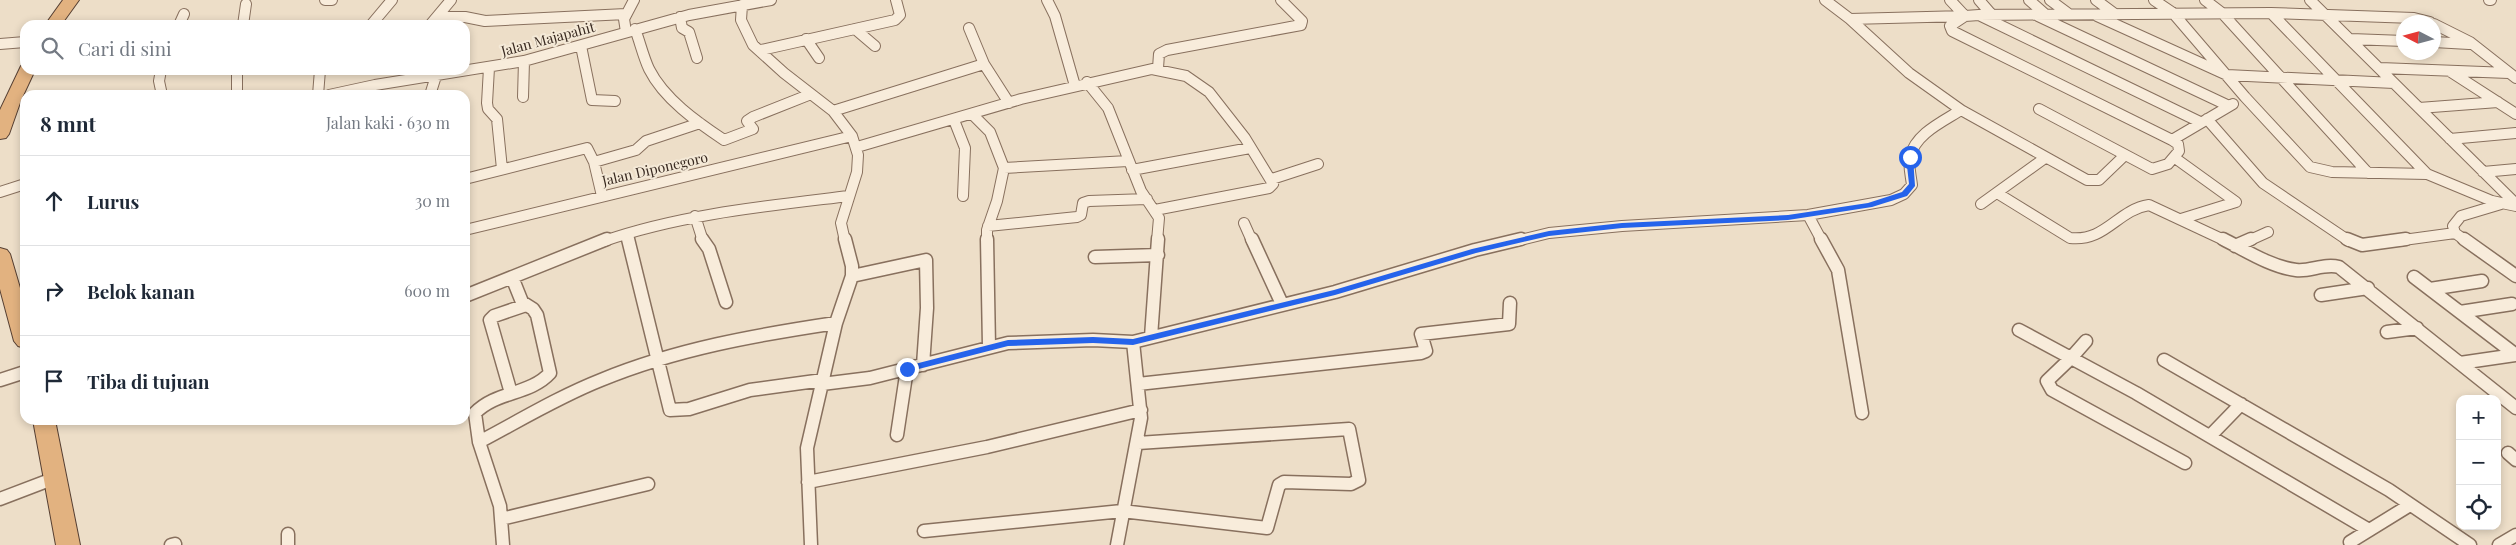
<!DOCTYPE html>
<html lang="id">
<meta charset="utf-8">
<style>
:root{--surface:#fff;--page:#f6f6f7;--text:#1f2937;--muted:#747a83;--line:#e0e1e3}
body{margin:0;font-family:"Playfair Display",serif;background:var(--page);color:var(--text)}
.controls{position:absolute;right:15px;bottom:15px;display:grid;overflow:hidden;border-radius:10px;box-shadow:0 2px 8px #0003}
.controls button{width:45px;height:45px;display:grid;place-items:center;padding:0;border:0;border-bottom:1px solid var(--line);background:var(--surface);color:var(--text);font:25px sans-serif}
.compass{position:absolute;left:2396px;top:15px;width:45px;height:45px;border-radius:50%;background:var(--surface);box-shadow:0 2px 8px #0003;rotate:276deg}
.stop{position:absolute;width:15px;height:15px;margin:-11px;border:4px solid #2563eb;border-radius:50%;background:#fff}
.stop.end{background:#2563eb;border-color:#fff;box-shadow:0 1px 5px #0008}
.list{margin:0;padding:0;list-style:none}
h2{display:flex;justify-content:space-between;align-items:center;height:65px;margin:0;padding:0 20px;font-size:21px}
h2 small{font-size:16px;font-weight:400;color:var(--muted)}
.list li{display:grid;grid-template-columns:32px 1fr auto;gap:15px;align-items:center;box-sizing:border-box;height:90px;padding:0 20px;border-top:1px solid var(--line)}
.list b{display:block;font-size:19px;white-space:nowrap}
.list em{font-size:16px;font-style:normal;color:var(--muted)}
.icon{flex:none;width:28px;height:28px;fill:none;stroke:currentColor;stroke-width:2;stroke-linecap:round;stroke-linejoin:round}
.map{position:relative;flex:none;width:2516px;height:545px;overflow:hidden}
.search{position:absolute;background:var(--surface);box-shadow:0 2px 8px #0003;left:20px;top:20px;width:450px;height:55px;display:flex;align-items:center;gap:12px;box-sizing:border-box;padding:0 18px;border-radius:15px;color:var(--muted);font-size:19px}
.panel{position:absolute;background:var(--surface);box-shadow:0 2px 8px #0003;left:20px;top:90px;width:450px;height:335px;border-radius:15px}
.map>svg:first-child{display:block}
.lines{fill:none;stroke-linecap:round;stroke-linejoin:round}
.minor-far1-casing{stroke:#88705e;stroke-width:12}
.minor-casing{stroke:#88705e;stroke-width:15}
.trunk-casing{stroke:#563f32;stroke-width:2}
.minor-far1{stroke:#f8ecdb;stroke-width:10}
.minor{stroke:#f8ecdb;stroke-width:12}
.trunk{fill:#e2b280;fill-rule:evenodd}
.route{fill:#2563eb}
.labels{text-anchor:middle;stroke-width:4;stroke-linejoin:round;paint-order:stroke}
.street-label{font-size:14px;fill:#392a21;stroke:#f4e9d7}
</style>
<div class="map">
<svg width="2516" height="545" viewBox="0 0 2516 545">
<rect width="100%" height="100%" fill="#eddec8"/>
<g class="lines">
<defs>
<path id="minor-far1" d="M325 0H332
M1047 0 1055 16 1075 86
M1950 0 1965 16
M1979 0 1992 15
M2029 0 2045 14
M2050 0 2069 14
M2096 0 2115 14
M2154 0 2173 13 2245 97 2310 167 2332 172 2427 174 2492 201 2516 206
M2205 0 2222 13 2368 173
M2310 0 2516 204
M2489 0H2491
M742 5 741 20 753 45 784 73 833 111 852 136 858 155 857 172 841 223 845 241
M2271 13 2427 174
M1981 16 2200 122
M2038 16 2229 106
M2097 16 2227 75 2394 83
M439 17H465L485 21 626 14
M680 17 682 28 689 32 697 58
M1850 19 1965 16
M2434 24 2470 42 2516 78
M179 25 184 14
M243 25 246 4
M371 25 392 0
M430 25 451 0
M969 28 984 64
M635 29C640 42 643 56 649 69 664 99 697 122 724 140L753 129 747 121 753 117 811 94
M855 29 875 46
M626 32 624 19 634 0
M806 39 819 58
M2351 39 2404 41
M2434 42 2469 44
M0 44 25 42
M581 46 592 100 615 101
M761 50 895 20 900 15 896 0
M489 68 487 103 488 109 497 119 502 169
M1158 68 1159 54 1167 50 1301 25 1302 21 1281 0
M2380 68 2509 73
M161 70 159 81 162 95
M237 70V95
M2451 72 2516 114
M1087 82 1108 108 1141 191 1159 218 1157 241
M318 95 320 70
M329 95 375 85 524 61 689 15 771 0
M430 95 436 76
M523 97 524 61
M2419 108 2498 102
M2039 109 2152 169 2168 164 2179 151 2178 144 2172 140 1952 31 1950 26 1965 16 1979 15 2271 13 2414 18 2430 22
M1961 110 2087 180H2099L2124 156
M833 111 984 64 1009 103
M973 115 990 132 1004 168 997 201 987 230V241
M2207 119 2263 183 2349 241
M954 120 965 148 963 196
M2450 139 2516 133
M2172 140 2233 104
M857 147 1021 99 1152 69 1186 76 1209 92 1245 138 1273 184 1269 188 1155 210
M2175 158 2236 202 2181 219
M594 162 636 150 646 141 700 123
M1004 168 1128 161
M1132 170 1250 148
M2483 172 2516 169
M465 179 587 148 594 162 602 196
M1272 179 1318 164
M0 192 25 184
M1997 193 2070 238C2106 242 2117 210 2149 205L2226 241
M1981 204 2045 158
M1808 215 1822 241
M695 216 703 241
M1244 223 1252 241
M988 226 1077 217 1081 215 1083 203 1089 201 1147 199
M465 230 852 136
M627 234 629 241
M604 241C682 214 767 206 849 196
M1516 241 1549 233 1622 226 1808 215 1891 200 1904 194 1912 185C1911 176 1908 166 1910 157 1915 134 1942 122 1961 110L1909 73 1850 19 1825 0
M2248 241 2268 232
M2396 241 2455 233
M2466 241 2455 233 2453 226 2461 216 2501 204"/>
<path id="minor" d="M628 239 670 410 689 409 750 390 823 380
M702 239 709 249 726 302
M987 239 989 346
M1252 239 1282 304
M1821 239 1838 270 1862 413
M2223 239C2245 250 2271 267 2296 270 2310 272 2324 263 2339 267L2516 408
M2347 239 2362 245 2406 239
M2464 239 2516 276
M2235 246 2251 239
M1095 257 1158 255
M852 276 926 260 927 308 923 365
M2414 277 2516 355
M2430 289 2482 281
M2321 295 2368 288
M465 296 607 239
M2460 312 2512 304
M2019 330 2071 358 2086 341
M2387 332 2417 328
M1151 337 1158 239
M2164 360 2389 490 2470 545
M2460 363 2515 355
M0 380 25 372
M822 384 870 378 1008 343 1093 340 1133 342 1335 292 1475 250 1521 239
M1138 384 1421 353 1426 351 1421 334 1509 324 1510 303
M511 393 490 320 494 316 526 305
M897 435 907 369
M2210 436 2241 404
M479 442C519 421 558 397 601 380 676 349 756 335 836 323
M2508 453 2516 460
M2185 463 2052 390 2047 381 2071 358 2136 393 2369 530
M808 482 987 447 1141 410
M0 499 55 478
M501 519 648 484
M924 531 1122 511 1267 528 1279 485 1284 482 1351 484 1359 480 1349 429 1138 443
M288 534V545
M2350 542 2410 505
M171 545 175 544
M503 545 500 506 479 442 475 413C496 391 530 395 550 373L537 315 533 309 522 302 512 277
M811 545 807 448 836 323 852 276V266L845 239
M1117 545 1141 418 1133 342
M2499 545 2516 535"/>
<path id="trunk" d="M63 0H79L61 25H45Z
M21 66H25V70H35L21 100 9 134 6 138 0 139V110Z
M0 248 7 250 10 254 25 305V348L18 346 14 341 0 289Z
M33 420H55L80 545H56Z"/>
</defs>
<!-- minor-far1 casing -->
<use href="#minor-far1" class="minor-far1-casing"/>
<!-- minor casing -->
<use href="#minor" class="minor-casing"/>
<!-- trunk casing -->
<use href="#trunk" class="trunk-casing"/>
<!-- minor-far1 -->
<use href="#minor-far1" class="minor-far1"/>
<!-- minor -->
<use href="#minor" class="minor"/>
<!-- trunk -->
<use href="#trunk" class="trunk"/>
</g>
<!-- route -->
<path class="route" d="M1910 155 1913 157 1915 186 1907 196 1872 207 1788 220 1622 228 1549 236 1476 253 1335 295 1133 345 1093 343 1008 346 907 372 903 369 907 366 1008 340 1093 337 1133 339 1334 290 1472 249 1549 231 1622 223 1788 215 1868 203 1902 192 1909 184 1906 157Z"/>
<g class="labels">
<!-- street labels -->
<g class="street-label">
<text transform="translate(548 39) rotate(-15)" y="5">Jalan Majapahit</text>
<text transform="translate(655 169) rotate(-13)" y="5">Jalan Diponegoro</text>
</g>
</g>
</svg>
<div class="controls">
<button>+</button>
<button>−</button>
<button><svg class="icon" aria-label="locate" viewBox="0 0 24 24"><circle cx="12" cy="12" r="6"/><path d="M12 2v4M12 18v4M2 12h4M18 12h4"/></svg></button>
</div>
<svg class="compass" viewBox="-18 -18 36 36"><path d="M0-13l5 13h-10z" fill="#e53935"/><path d="M0 13l5-13h-10z" fill="#747a83"/></svg>
<div class="stop" style="left:1910px;top:157px"></div>
<div class="stop end" style="left:907px;top:369px"></div>
<div class="search"><svg class="icon" aria-label="search" viewBox="0 0 24 24"><circle cx="10" cy="10" r="6"/><path d="M15 15l6 6"/></svg>Cari di sini</div>
<section class="panel">
<h2>8 mnt<small>Jalan kaki · 630 m</small></h2>
<ul class="list">
<li><svg class="icon" aria-label="ahead" viewBox="0 0 24 24"><path d="M12 20V5M6 11l6-6 6 6"/></svg><div><b>Lurus</b></div><em>30 m</em></li>
<li><svg class="icon" aria-label="right" viewBox="0 0 24 24"><path d="M7 20v-9h11M14 6l5 5-5 5"/></svg><div><b>Belok kanan</b></div><em>600 m</em></li>
<li><svg class="icon" aria-label="arrive" viewBox="0 0 24 24"><path d="M6 21V4h12l-3 4 3 4H6"/></svg><div><b>Tiba di tujuan</b></div></li>
</ul>
</section>
</div>
